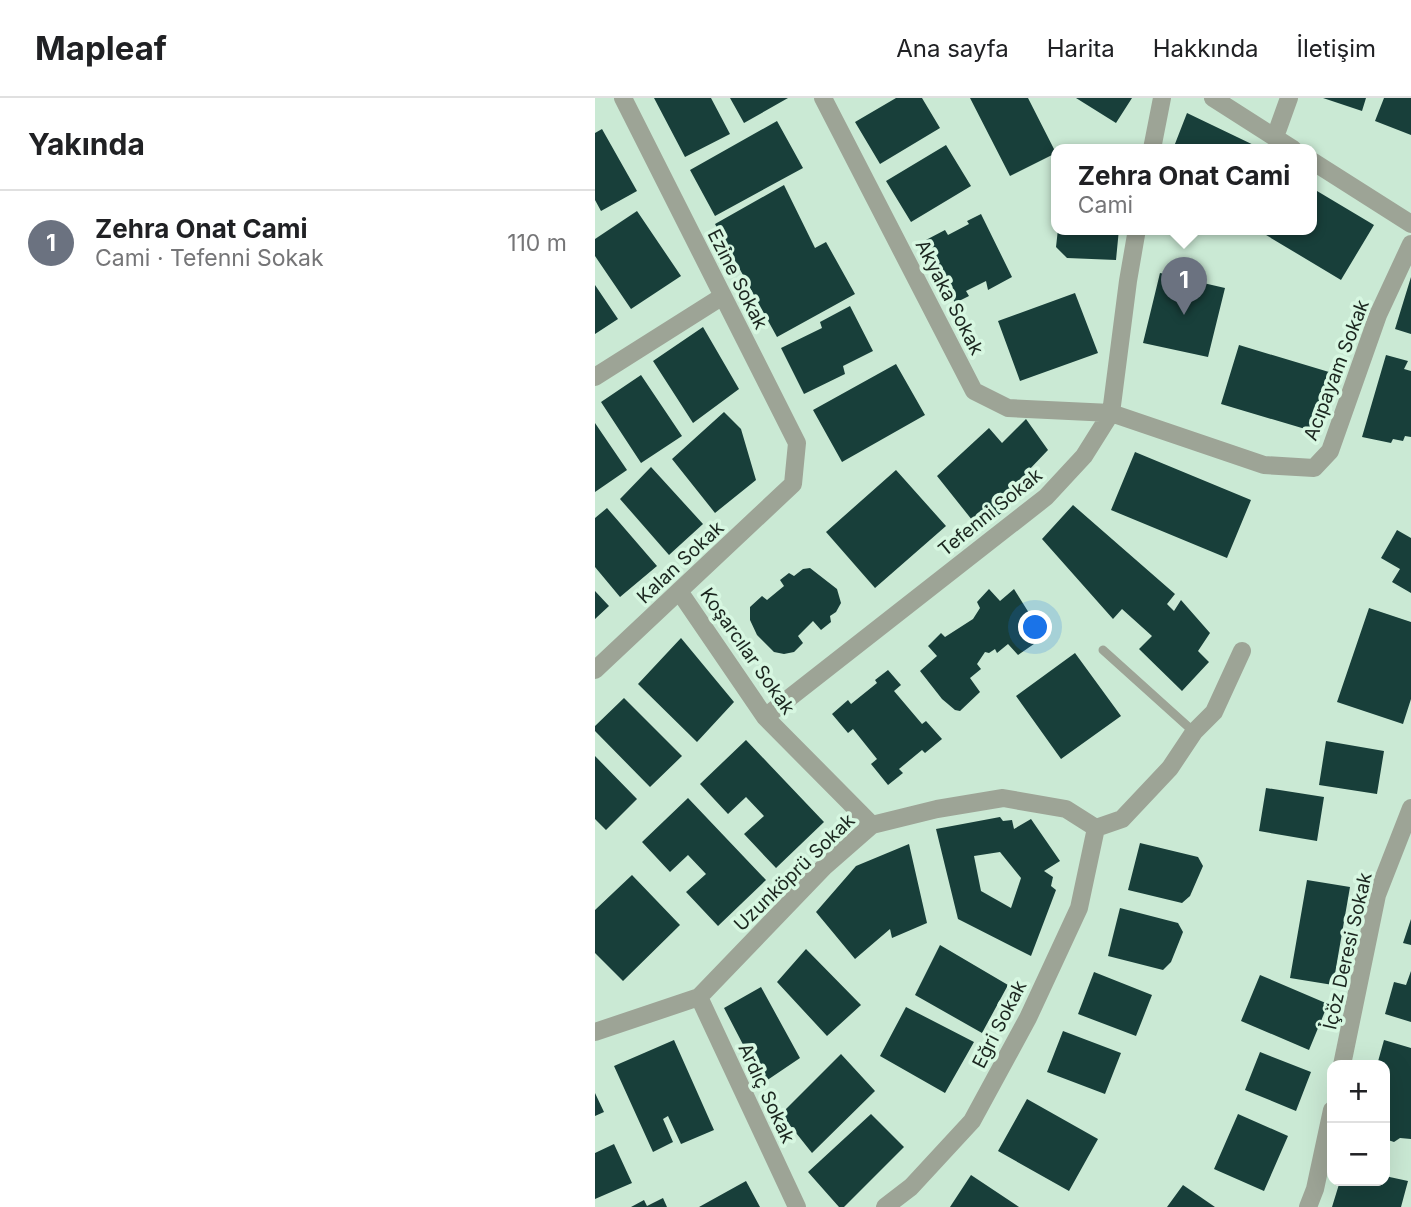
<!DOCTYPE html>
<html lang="tr">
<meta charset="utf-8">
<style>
:root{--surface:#fff;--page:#f2f2f2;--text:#202124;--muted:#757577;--line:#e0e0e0;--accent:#2563eb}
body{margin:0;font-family:Inter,sans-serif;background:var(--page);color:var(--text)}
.controls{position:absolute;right:21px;bottom:21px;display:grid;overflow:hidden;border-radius:14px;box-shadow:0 7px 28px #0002}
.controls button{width:63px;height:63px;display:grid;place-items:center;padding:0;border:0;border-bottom:2px solid var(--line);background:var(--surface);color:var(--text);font:35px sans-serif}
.you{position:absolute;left:441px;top:530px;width:24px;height:24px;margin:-18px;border:5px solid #fff;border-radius:50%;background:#1a73e8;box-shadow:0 0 0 10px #1a73e833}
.badge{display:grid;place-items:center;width:46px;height:46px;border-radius:50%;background:var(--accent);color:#fff;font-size:23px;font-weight:700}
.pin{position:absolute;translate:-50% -58px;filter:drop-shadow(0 2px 4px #0008)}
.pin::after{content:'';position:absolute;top:37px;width:24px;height:21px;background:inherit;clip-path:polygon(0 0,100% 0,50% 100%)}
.popup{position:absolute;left:456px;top:46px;width:266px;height:91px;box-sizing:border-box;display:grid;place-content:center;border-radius:14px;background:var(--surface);filter:drop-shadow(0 2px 5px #0005);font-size:23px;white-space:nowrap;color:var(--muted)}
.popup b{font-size:26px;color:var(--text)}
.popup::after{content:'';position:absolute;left:50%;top:100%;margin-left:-14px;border:14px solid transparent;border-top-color:var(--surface)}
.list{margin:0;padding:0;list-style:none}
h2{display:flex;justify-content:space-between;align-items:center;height:91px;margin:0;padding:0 28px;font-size:30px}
h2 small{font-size:23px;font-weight:400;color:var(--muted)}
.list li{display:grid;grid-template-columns:46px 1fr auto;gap:21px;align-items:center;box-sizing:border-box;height:105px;padding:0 28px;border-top:2px solid var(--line)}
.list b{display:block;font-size:26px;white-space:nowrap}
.list p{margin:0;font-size:23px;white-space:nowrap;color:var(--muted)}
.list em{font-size:23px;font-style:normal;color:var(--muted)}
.map{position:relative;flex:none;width:816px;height:1109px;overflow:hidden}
header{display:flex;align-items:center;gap:42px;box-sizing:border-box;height:98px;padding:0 35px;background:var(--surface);border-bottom:2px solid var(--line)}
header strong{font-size:33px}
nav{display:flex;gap:38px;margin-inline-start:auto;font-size:24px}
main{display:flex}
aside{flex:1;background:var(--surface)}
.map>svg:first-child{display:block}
.building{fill:#183f3a;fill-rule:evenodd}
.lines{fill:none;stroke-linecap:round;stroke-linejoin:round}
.lane{stroke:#9da496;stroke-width:9}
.street{stroke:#9da496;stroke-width:18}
.labels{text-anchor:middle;stroke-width:7;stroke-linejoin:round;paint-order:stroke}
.street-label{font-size:19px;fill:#1b261f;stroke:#d7f7e1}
</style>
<header>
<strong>Mapleaf</strong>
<nav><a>Ana sayfa</a><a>Harita</a><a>Hakkında</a><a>İletişim</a></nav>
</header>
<main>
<aside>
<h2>Yakında<small></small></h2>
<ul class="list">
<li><span class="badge" style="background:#6b7280">1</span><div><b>Zehra Onat Cami</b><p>Cami · Tefenni Sokak</p></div><em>110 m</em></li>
</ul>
</aside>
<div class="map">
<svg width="816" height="1109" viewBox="0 0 816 1109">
<rect width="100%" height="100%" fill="#cae9d4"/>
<!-- building -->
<path class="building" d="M59 0H116L135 36 90 59Z
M135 0H193L149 25Z
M301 0H327L345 30 285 66 260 24Z
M375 0H433L461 55 415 78Z
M481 0H537L521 25Z
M728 0H771L767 13Z
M789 0H816V37L780 23Z
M592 15 667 51H578Z
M182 23 208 70 120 118 95 72Z
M7 31 42 93 6 113 0 102V35Z
M351 47 376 88 316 124 291 83Z
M189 87 220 150 231 144 260 196 182 239 120 126Z
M717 90 779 127 746 182 661 131H717Z
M42 113 86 178 36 211 0 158V141Z
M386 116 417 179 393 192 391 183 371 193 374 198 360 205 329 143 350 132 353 137 374 126 372 123Z
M463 131H524L521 162 472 160 461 149Z
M565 175 630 190 613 259 548 245Z
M816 179V236L800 231Z
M0 187 23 221 0 236Z
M480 195 503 255 425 283 403 223Z
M255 208 278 253 248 268 250 276 209 296 186 250 227 230 225 224Z
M108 229 144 291 98 325 58 263Z
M644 247 734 274 717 333 626 306Z
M791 257 813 263 809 271 816 273V339L810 338 808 343 798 341 796 345 767 339Z
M301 266 330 317 247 364 218 312Z
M46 277 87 338 46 365 6 304Z
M129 314 146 331 161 382 120 415 77 361Z
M431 321 453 352 432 374 442 387 385 432 342 378 394 330 407 345Z
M0 325 32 372 0 394Z
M540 354 656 402 632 460 516 412Z
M56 369 108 426 74 457 25 401Z
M301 372 351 428 280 490 231 434Z
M478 407 580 496 572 506 579 513 586 502 615 535 603 553 614 564 587 593 544 551 557 538 527 511 518 521 447 441Z
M12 410 62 468 25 499 0 469V420Z
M802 432 816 440V495L797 484 805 471 786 460Z
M215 470 242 491 246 505 241 514 235 518 236 524 226 532 218 523 203 538 208 545 199 554 189 556 179 554 162 537 155 522V509L167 498 172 502 189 488 185 482 194 475 199 478 208 471Z
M394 491 405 503 419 491 449 539 423 557 413 546 402 555 400 551 394 555 390 554 382 566 386 571 375 580 385 594 365 613 360 612 347 601 325 573 342 558 333 548 346 535 350 539 378 521 385 510 382 504Z
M0 493 14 508 0 521Z
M774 510 816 524V601L808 626 742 604Z
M86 540 139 604 102 644 43 586Z
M480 555 526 618 466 661 421 598Z
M293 572 306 587 299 593 327 626 331 623 347 641 330 655 327 652 304 671 308 675 293 687 276 666 282 661 258 631 253 635 237 616 253 602 256 606 282 585 280 582Z
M29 600 87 658 55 689 0 633V628Z
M151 642 229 724 181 770 149 736 169 718 151 699 133 716 105 686Z
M731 643 789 653 782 696 724 687Z
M0 658 42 701 11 732 0 721Z
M671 690 729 699 722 743 664 733Z
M93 700 171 782 123 828 91 794 111 776 93 757 75 774 47 744Z
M405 719 408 723 417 722 419 731 436 721 465 763 449 773 458 779 456 788 461 792 436 858 363 821 341 731ZM405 754 426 780 416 810 386 793 379 758Z
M545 745 603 759 608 768 595 798 587 805 533 792Z
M314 746 332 825 297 840 295 831 260 861 221 814 261 768Z
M37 777 85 827 28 883 0 855V812Z
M712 782 755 789 738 887 695 880Z
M525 810 583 825 588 834 576 864 568 872 513 858Z
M816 821V847L808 845Z
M345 847 413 887 387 935 320 897Z
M211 851 266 907 232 938 182 884Z
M816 873V924L790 916 799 884 811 887Z
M499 874 557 897 541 938 483 916Z
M665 877 733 906 714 952 646 923Z
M166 889 205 960 168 985 129 910Z
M311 909 379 944 350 995 285 958Z
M468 933 526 955 510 996 452 974Z
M79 942 119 1032 86 1046 73 1018 68 1021 78 1044 58 1054 19 968Z
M789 942 816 950V1041L805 1040 799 1044 790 1041V967H782Z
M665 954 716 974 701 1013 650 992Z
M246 956 280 993 217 1055 186 1016Z
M0 995 9 1014 0 1018Z
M432 1001 503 1041 474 1093 403 1053Z
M276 1016 309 1049 249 1109H244L213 1074Z
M643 1016 693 1038 669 1093 619 1071Z
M19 1046 37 1085 0 1101V1055Z
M376 1077 424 1109H355Z
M790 1078 813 1083 806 1109H737L745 1083H790Z
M151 1083 165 1109H104Z
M588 1087 620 1109H572Z
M68 1100 72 1109H36L49 1102 52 1108Z"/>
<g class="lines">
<!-- lane -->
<path class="lane" d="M508 552 599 634"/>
<!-- street -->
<path class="street" d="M228 0 379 293 413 310 516 315 669 367 719 370 735 353 783 217 816 146
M618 0 698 51
M680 39 694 0
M557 51 567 0
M717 63 816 126
M0 279 128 198
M84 493 170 619 277 727
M0 572 198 386 202 345 28 0
M170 619 451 399 489 358 516 315 533 183 542 131
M104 899 202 1109
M0 934 104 899 229 769 277 727 342 711 408 700 471 711 501 730 527 721 575 670 599 634 619 614 647 553
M747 967 782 797 816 710
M290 1109 316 1089 377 1023 433 920 484 810 501 730
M713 1109 720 1091 737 1012"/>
</g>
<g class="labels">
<!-- street labels -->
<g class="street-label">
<text transform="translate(143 181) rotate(63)" y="7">Ezine Sokak</text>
<text transform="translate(355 199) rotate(63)" y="7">Akyaka Sokak</text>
<text transform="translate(741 272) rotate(-69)" y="7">Acıpayam Sokak</text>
<text transform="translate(395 414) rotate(-39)" y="7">Tefenni Sokak</text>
<text transform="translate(85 464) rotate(-43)" y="7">Kalan Sokak</text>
<text transform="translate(153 553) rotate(55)" y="7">Koşarcılar Sokak</text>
<text transform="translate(199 774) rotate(-44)" y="7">Uzunköprü Sokak</text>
<text transform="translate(752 853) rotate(-77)" y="7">İçöz Deresi Sokak</text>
<text transform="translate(404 926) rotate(-63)" y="7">Eğri Sokak</text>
<text transform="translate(172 995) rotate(65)" y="7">Ardıç Sokak</text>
</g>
</g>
</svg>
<div class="controls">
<button>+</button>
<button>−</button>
</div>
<div class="you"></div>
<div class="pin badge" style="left:589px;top:217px;background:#6b7280">1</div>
<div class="popup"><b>Zehra Onat Cami</b>Cami</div>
</div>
</main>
